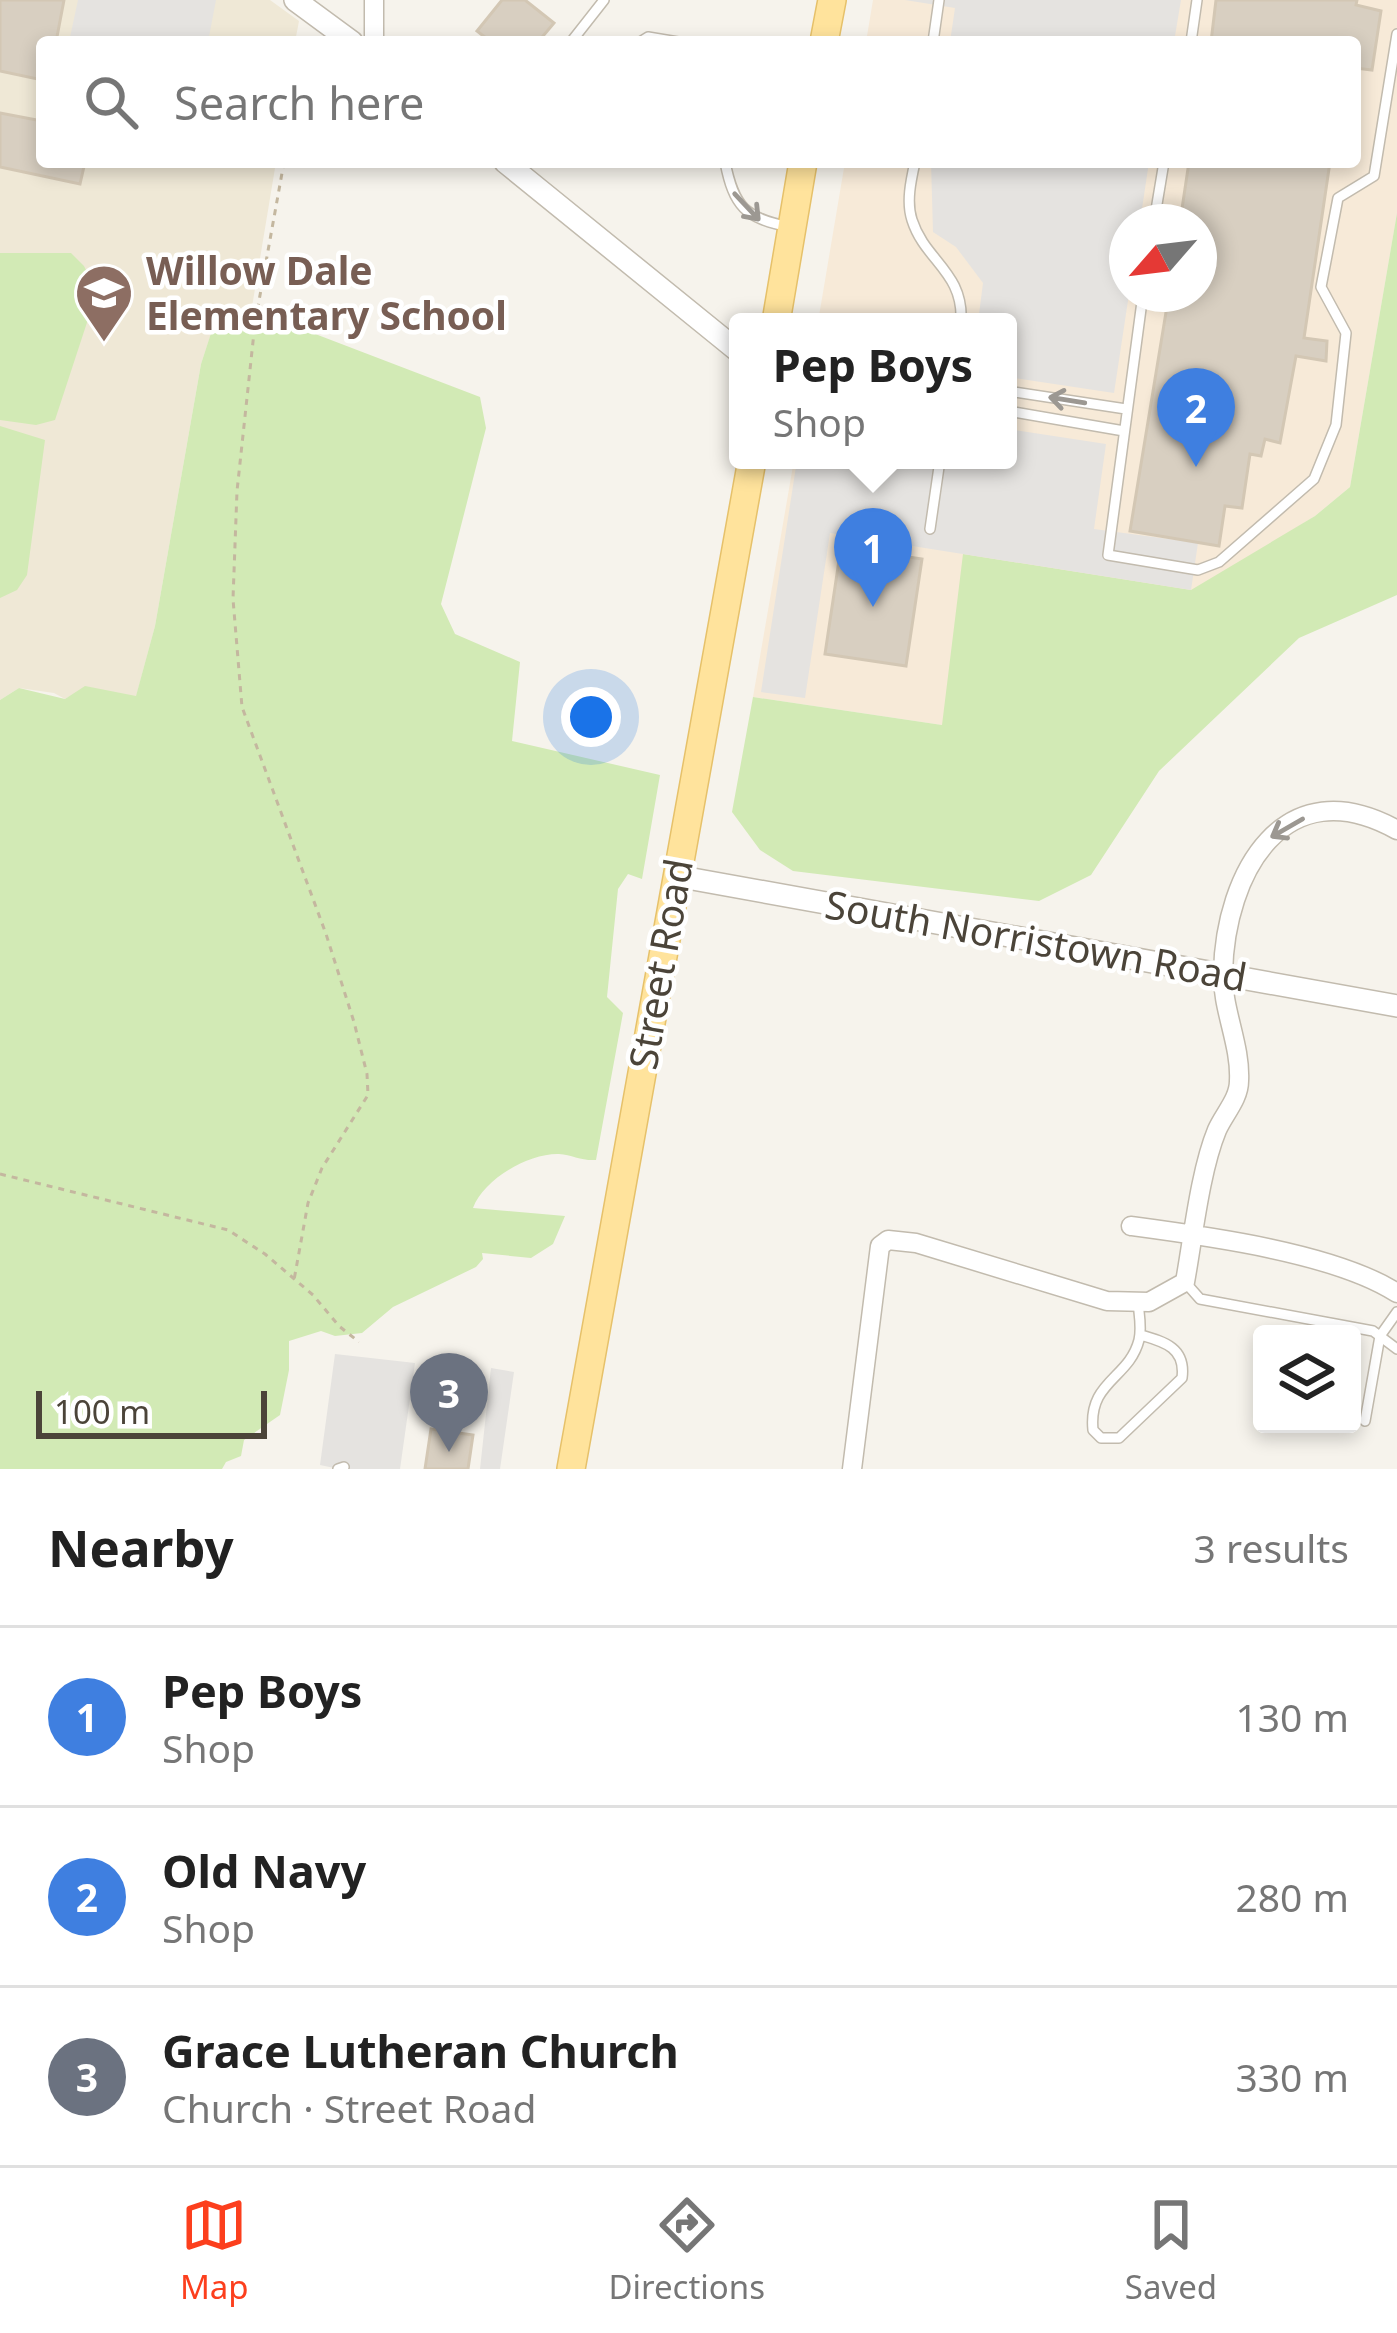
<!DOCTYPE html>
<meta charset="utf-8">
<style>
:root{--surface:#fff;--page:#f6f6f6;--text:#222;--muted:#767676;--line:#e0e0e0;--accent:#fc3f1d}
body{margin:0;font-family:"Noto Sans",sans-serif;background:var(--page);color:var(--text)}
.controls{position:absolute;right:36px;bottom:36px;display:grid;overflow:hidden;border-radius:12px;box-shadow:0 6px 18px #0003}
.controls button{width:108px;height:108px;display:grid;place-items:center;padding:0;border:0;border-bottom:3px solid var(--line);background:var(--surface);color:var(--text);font:60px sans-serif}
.compass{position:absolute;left:1109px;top:204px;width:108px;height:108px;border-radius:50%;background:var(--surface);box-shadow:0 6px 18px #0003;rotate:242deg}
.scale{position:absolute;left:36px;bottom:30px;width:231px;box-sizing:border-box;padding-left:12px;border:6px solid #4b4439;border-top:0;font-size:33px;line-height:42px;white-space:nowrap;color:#4b4439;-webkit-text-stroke:9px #fff;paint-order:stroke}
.you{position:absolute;left:591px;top:717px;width:42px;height:42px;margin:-30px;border:9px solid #fff;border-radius:50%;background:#1a73e8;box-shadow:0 0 0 18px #1a73e833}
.badge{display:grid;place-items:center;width:78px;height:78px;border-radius:50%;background:var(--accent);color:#fff;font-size:39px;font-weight:700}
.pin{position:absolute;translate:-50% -99px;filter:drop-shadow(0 3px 6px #0008)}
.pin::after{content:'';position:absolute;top:63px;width:42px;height:36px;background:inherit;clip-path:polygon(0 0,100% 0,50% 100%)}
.popup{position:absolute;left:729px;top:313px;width:288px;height:156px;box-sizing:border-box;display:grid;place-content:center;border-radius:12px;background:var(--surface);filter:drop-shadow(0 3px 9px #0005);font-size:39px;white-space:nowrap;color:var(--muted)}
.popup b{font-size:45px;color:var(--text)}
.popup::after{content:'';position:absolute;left:50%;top:100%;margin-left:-24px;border:24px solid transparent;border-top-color:var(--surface)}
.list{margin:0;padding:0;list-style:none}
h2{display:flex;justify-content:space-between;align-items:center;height:156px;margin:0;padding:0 48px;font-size:51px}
h2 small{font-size:39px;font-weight:400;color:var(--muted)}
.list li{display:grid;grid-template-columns:78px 1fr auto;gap:36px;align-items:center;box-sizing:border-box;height:180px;padding:0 48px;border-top:3px solid var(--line)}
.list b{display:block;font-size:45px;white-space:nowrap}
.list p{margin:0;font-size:39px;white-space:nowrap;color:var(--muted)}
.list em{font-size:39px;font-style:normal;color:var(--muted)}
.icon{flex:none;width:66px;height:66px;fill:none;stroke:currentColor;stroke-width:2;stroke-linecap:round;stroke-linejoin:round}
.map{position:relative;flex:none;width:1397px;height:1469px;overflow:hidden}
.search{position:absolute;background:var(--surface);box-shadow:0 6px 18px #0003;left:36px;right:36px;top:36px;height:132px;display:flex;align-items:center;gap:30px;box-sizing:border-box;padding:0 42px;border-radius:12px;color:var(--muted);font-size:45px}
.sheet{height:696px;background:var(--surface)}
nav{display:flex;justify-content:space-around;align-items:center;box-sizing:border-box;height:168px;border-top:3px solid var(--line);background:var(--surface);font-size:33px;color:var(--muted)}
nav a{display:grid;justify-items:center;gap:6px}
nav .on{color:var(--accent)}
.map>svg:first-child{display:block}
.commercial{fill:#f7ead8;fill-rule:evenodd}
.education{fill:#efe8d6}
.green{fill:#d2eab5}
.parking{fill:#e5e3e0}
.building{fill:#d8cfc1;stroke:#d3c7b4;stroke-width:3}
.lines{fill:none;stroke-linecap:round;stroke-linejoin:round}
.service-casing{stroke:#c2bbae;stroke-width:12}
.minor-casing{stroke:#c2bbae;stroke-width:21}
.tertiary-casing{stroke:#c2bbae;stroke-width:24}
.primary-casing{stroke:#e6c16a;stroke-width:30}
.path{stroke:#c4b79f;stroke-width:3;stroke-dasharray:6 6;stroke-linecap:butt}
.service{stroke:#fff;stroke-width:9}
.minor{stroke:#fff;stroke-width:18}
.tertiary{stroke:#fff;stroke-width:21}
.primary{stroke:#ffe39c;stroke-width:27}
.oneway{stroke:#9c9892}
.labels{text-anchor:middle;stroke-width:9;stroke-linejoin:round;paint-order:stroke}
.education-label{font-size:39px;font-weight:bold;fill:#785e54;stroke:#fff;text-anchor:start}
.street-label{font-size:39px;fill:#4b4439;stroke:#fff}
</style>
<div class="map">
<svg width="1397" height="1469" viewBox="0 0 1397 1469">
<rect width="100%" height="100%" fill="#f6f3ec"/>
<!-- commercial -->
<path class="commercial" d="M873 0H1397V213L1350 487 1315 516 1191 594 942 725 753 697 794 460H1008V322H818L845 162H1355V42H866ZM1127 222H1199V294H1127Z"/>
<!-- education -->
<path class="education" d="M0 0H270L299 21 295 42H42V162H276L250 319 214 325 201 364 155 626 136 697 78 692 65 699 54 693 19 688 0 700Z"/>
<!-- green -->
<path class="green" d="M1397 213V595L1299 638 1159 771 1091 875 1039 901 793 871 760 850 732 812 753 697 942 725 963 554 1191 590 1315 516 1350 487Z
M0 253H71L84 266 97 292 55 420 36 425 0 420Z
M263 314 480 397 486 428 441 604 455 634 520 662 512 741 660 775 642 879 628 874 618 889 607 997 623 1013 596 1160C582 1161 572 1155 559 1154 528 1153 483 1180 473 1208L565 1216 553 1244 531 1258 482 1253 483 1259 476 1267 393 1307 362 1333 335 1336 321 1331 289 1341V1370L280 1415 244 1440 241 1456 226 1462 222 1469H0V700L19 688 65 699 85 686 136 696 155 626 201 364 214 324Z
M0 426 45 440 27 575 17 590 0 598Z"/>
<!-- parking -->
<path class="parking" d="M78 0H216L208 42H69Z
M905 0H1181L1174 42H950L955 8Z
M931 162H1149L1140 222H1127L1129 294 1114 393 1008 377V322H978L983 283 956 247 933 232Z
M1008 429 1106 444 1094 529 1198 543 1191 590 830 533 805 698 761 692 797 460H1008Z
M335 1354 415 1363 400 1469H339L320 1465Z
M491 1368 514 1372 500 1469H480Z"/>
<!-- building -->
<path class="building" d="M0 0H64L56 42H42V80L0 71Z
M502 0H525L554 23 538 42H491L477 31Z
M1216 0H1357L1356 5 1381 11 1372 70 1355 68V42H1211Z
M0 113 42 121V162H85L80 184 0 167Z
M1189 162H1330L1304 338 1327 341 1326 361 1296 356 1280 443 1265 439 1261 456 1250 454 1242 508 1225 506 1219 546 1130 531 1169 294H1199V222H1180Z
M841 547 922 559 906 666 825 654Z
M431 1429 473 1435 468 1469H425Z"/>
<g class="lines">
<defs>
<path id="service" d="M571 42 604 0
M640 42 648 37 678 42
M933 42 939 0
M1191 42 1197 0
M725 162C734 207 745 218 790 227
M915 162C911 180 906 202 912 220 925 261 964 272 961 322
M1154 222 1164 162
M1143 294 1108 555 1198 570 1219 562 1314 479 1336 425 1346 333 1321 287 1338 198 1374 176 1397 34
M1008 391 1126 409
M1008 411 1124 431
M930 529 940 460
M1185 1282 1200 1299 1373 1331 1397 1349
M1138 1302C1139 1314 1142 1328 1139 1340 1129 1379 1088 1381 1093 1430L1101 1438H1119L1182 1378C1186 1348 1165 1342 1141 1335
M1365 1421 1380 1336 1397 1312
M338 1469 344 1467"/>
<path id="minor" d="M374 0V42
M1131 1226C1206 1236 1335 1253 1397 1293
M852 1469 880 1246 888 1240 916 1243 1107 1301 1149 1302 1185 1282C1193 1238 1200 1171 1217 1130 1224 1114 1239 1099 1239 1081 1241 1045 1222 1009 1223 973 1225 873 1284 767 1397 830"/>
<path id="tertiary" d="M295 0 352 42
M505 162 738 351
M676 876 1397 1006"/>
<path id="primary" d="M824 42 832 0
M776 322 803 162
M571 1469 752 460"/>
</defs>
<!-- service casing -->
<use href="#service" class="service-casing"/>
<!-- minor casing -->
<use href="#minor" class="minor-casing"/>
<!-- tertiary casing -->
<use href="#tertiary" class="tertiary-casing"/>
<!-- primary casing -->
<use href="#primary" class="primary-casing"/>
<!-- path -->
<path class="path" d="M284 162 255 323 237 491 233 599 242 707 326 934 354 1022 367 1074 368 1095 322 1168 308 1203 294 1280
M0 1174 228 1230 265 1254 313 1295 339 1326 359 1342"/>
<!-- service -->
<use href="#service" class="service"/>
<!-- minor -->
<use href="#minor" class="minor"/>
<!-- tertiary -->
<use href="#tertiary" class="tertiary"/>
<!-- primary -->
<use href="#primary" class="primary"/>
</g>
<!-- one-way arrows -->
<defs><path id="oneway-shaft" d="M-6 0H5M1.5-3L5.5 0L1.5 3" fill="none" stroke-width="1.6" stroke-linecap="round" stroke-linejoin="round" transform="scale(3)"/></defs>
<g class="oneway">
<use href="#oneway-shaft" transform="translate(747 207) rotate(47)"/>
<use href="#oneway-shaft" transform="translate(1067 400) rotate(-171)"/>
<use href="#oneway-shaft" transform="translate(1287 828) rotate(150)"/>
</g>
<!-- icons -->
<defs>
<symbol id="school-pin" viewBox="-11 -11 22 30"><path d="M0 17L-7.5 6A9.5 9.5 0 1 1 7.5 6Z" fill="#8d6e63" stroke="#fff"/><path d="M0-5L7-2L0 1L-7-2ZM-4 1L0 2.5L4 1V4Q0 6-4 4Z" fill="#fff"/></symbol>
</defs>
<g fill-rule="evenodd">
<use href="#school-pin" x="71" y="260" width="66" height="90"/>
</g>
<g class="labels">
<!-- education labels -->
<g class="education-label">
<text x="146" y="285">Willow Dale<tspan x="146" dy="45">Elementary School</tspan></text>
</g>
<!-- street labels -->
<g class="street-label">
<text transform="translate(1036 941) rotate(10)" y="14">South Norristown Road</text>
<text transform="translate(661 964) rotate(-80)" y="14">Street Road</text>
</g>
</g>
</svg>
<div class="controls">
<button><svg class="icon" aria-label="layers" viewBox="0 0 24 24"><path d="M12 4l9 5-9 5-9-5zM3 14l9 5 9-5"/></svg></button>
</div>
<svg class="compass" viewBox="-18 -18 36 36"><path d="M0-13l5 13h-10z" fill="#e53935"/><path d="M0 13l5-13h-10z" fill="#767676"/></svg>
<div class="scale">100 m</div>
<div class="you"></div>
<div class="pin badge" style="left:873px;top:607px;background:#3f7fe0">1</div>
<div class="popup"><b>Pep Boys</b>Shop</div>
<div class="pin badge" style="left:1196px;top:467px;background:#3f7fe0">2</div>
<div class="pin badge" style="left:449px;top:1452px;background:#6b7280">3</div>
<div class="search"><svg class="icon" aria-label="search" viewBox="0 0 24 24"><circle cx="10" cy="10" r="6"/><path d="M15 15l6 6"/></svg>Search here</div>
</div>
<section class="sheet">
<h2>Nearby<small>3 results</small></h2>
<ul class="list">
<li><span class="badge" style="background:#3f7fe0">1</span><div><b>Pep Boys</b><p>Shop</p></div><em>130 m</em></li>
<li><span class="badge" style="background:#3f7fe0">2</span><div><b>Old Navy</b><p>Shop</p></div><em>280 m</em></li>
<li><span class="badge" style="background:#6b7280">3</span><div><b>Grace Lutheran Church</b><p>Church · Street Road</p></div><em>330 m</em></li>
</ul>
</section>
<nav>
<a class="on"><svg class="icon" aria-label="map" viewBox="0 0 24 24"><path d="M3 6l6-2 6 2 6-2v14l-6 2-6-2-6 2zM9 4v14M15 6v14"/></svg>Map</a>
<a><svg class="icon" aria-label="directions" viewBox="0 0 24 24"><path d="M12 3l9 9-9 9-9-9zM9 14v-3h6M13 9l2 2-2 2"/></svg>Directions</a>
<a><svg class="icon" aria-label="saved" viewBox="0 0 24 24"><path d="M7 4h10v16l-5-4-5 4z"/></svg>Saved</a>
</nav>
